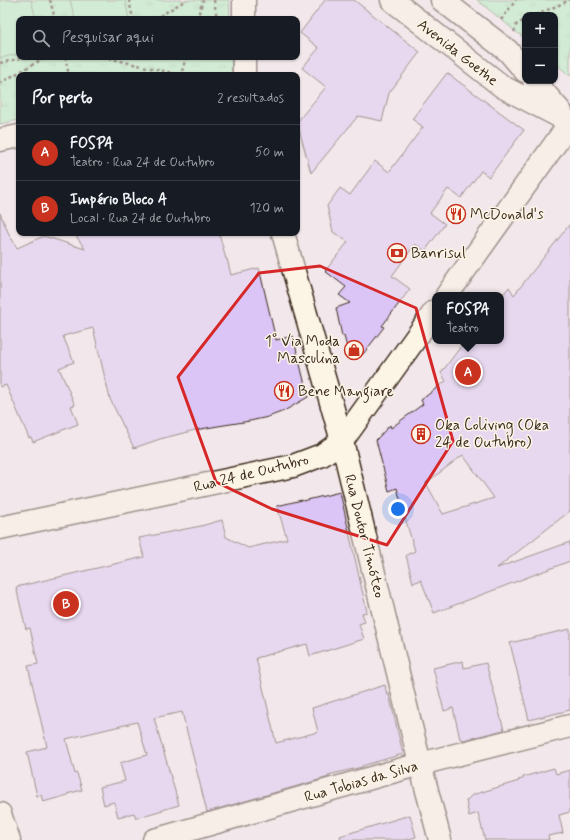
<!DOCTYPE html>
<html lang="pt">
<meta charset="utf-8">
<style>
:root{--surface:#171b24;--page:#242831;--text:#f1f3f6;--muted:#9ea1a6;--line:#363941;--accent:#c8321e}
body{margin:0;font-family:Mynerve,sans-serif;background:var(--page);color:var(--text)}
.controls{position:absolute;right:12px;top:12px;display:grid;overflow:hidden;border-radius:8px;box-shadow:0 1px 3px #0004}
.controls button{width:36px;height:36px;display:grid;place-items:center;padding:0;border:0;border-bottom:1px solid var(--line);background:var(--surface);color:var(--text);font:20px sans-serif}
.you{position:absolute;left:398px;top:509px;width:14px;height:14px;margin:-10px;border:3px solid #fff;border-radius:50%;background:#1a73e8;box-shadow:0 0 0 6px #1a73e833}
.badge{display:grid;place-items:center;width:26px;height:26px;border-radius:50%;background:var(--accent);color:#fff;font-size:13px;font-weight:700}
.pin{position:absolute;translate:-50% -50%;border:2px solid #fff;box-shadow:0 1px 4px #0006}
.popup{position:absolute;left:432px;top:292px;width:72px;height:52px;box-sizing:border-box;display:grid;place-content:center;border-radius:8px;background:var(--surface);filter:drop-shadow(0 1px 3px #0005);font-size:13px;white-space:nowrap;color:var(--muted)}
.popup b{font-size:15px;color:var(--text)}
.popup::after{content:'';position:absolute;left:50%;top:100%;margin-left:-8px;border:8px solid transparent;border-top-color:var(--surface)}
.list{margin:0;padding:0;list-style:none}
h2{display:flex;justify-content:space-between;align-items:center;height:52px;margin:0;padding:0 16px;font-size:17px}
h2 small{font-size:13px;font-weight:400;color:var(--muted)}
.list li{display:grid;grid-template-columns:26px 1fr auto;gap:12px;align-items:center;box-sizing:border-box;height:56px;padding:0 16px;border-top:1px solid var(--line)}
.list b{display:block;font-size:15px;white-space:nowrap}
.list p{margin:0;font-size:13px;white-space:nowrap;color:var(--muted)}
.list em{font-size:13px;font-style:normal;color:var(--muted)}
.icon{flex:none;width:22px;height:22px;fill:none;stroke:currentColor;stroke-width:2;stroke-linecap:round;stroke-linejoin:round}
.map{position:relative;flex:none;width:570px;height:840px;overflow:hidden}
.search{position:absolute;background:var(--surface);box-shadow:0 1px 3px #0004;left:16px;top:16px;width:284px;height:44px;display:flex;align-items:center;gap:10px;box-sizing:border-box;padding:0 14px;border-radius:8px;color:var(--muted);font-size:15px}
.panel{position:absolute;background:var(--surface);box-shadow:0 1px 3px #0004;left:16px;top:72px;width:284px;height:164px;border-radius:8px}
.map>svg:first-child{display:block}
.grass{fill:url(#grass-tufts);stroke:#728c6c}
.park{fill:#aaefba;stroke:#728c6c}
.building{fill:#dbc5f6;stroke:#3b2a1e;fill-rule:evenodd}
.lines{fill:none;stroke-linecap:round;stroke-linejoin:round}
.street-casing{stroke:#3b2a1e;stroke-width:25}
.secondary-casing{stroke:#3b2a1e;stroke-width:25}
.path{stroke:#3b2a1e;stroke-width:2.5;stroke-dasharray:3 3;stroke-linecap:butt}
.street{stroke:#fcf5e5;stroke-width:22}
.secondary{stroke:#fcf5e5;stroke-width:22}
.marked{fill:none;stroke:#d62828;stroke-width:3;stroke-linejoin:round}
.labels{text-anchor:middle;stroke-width:3;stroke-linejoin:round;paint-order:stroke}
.street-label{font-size:15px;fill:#3b2a1e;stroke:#fcf5e5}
.poi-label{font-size:15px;fill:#3b2a1e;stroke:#fcf5e5;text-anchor:start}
</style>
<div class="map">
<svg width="570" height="840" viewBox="0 0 570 840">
<defs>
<pattern id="grass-tufts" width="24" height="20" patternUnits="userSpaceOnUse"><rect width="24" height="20" fill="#aaefba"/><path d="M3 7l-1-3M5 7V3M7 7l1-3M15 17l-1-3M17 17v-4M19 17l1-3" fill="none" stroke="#93cd9f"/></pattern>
</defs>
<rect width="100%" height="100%" fill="#f2e7ea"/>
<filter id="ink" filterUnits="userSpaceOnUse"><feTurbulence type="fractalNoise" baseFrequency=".025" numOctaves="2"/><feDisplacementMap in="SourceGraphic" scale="8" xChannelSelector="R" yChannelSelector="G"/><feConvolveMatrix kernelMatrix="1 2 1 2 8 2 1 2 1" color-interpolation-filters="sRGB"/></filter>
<g filter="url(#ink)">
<!-- grass -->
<path class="grass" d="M0 0H229L230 19H19V57H231L232 75H19V120L0 124Z
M477 0H570V76L555 63V15H525V39Z"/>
<!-- park -->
<path class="park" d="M0 0H31L36 19H19V54L0 58Z
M70 0H125L129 19H75Z"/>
<!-- building -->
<path class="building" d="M325 0H354L420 52 389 93 382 121 358 116 311 173 297 122 326 87 302 68 319 48 300 33Z
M447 73 524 130 489 177 481 171 461 198 448 189 430 213 445 224 425 251 415 244 392 276 410 289 382 326 384 327 364 353 358 356 349 355 344 336H342L336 308 350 303 339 295 346 287 325 271 348 242 333 232 327 206 340 188 350 195 375 161 389 172 423 127 412 119Z
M0 213 11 239H12L17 248 44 236 85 249 74 233H219L226 259H227L231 275 259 268 276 340 293 336 308 397 284 411 268 417 250 421 218 426 195 430 160 439 134 448 110 399 93 328 63 336 74 362 59 368 75 405 71 406 78 424 33 442 31 437 29 438 6 385 0 387Z
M570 224V511L497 568 570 542V561L434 613 421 580 413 583 406 555 415 551 408 528 397 488 389 491 376 440 390 425 391 428 423 404 421 400 446 381 441 373 465 341H501V297L509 287 514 295ZM463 455 494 498 443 514 426 483Z
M340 492 367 612 362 613 365 622 359 624 364 639 310 656 307 644 256 658 276 743 318 732 312 708 385 685 387 695 389 694 403 754 362 766V767L328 775 329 777 207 812 182 712 154 718 179 805 136 818 134 813 118 817 114 802 104 805 100 787 125 781 120 763 147 755 137 722 66 739 75 774 77 773 82 790 67 794 68 795 43 802 41 795 37 796 27 752 47 747 28 666 38 664 30 628 26 629 16 587 144 557 139 538 201 526 222 520 226 537 248 548 287 539 277 506 302 500 303 501Z
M570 629V710L529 720 510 643Z
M463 661 464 668 486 663 504 730 463 740 462 739H460L453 708 444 711 433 668Z
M554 768 556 774 570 770V812L559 815 563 833 548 836 549 840H485L478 813 469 816 466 801 472 795 519 781 518 780 523 779V777Z
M410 815 416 837 405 840H341L340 836Z"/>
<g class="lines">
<defs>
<path id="street" d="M154 840 420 764 570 726"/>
<path id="secondary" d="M392 0 503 87 570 122
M442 0 508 51 525 71
M244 19V0
M244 75V57
M534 81 561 112
M0 140 19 136
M283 233 342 441 420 764 440 840
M447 295 570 123
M0 528 293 466 322 455 342 441 435 311
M0 814 9 840"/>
</defs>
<!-- street casing -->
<use href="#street" class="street-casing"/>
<!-- secondary casing -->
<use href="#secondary" class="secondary-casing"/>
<!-- path -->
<path class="path" d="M50 0 55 19
M129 0 133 19
M214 0 217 19
M536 15 570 0
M155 19 186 0
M197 19 203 0
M501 20 516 0
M514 32 517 24 525 20
M65 57 69 75
M103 57 181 75 186 57
M0 63 26 57
M0 83 46 57"/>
<!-- street -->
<use href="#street" class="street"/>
<!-- secondary -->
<use href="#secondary" class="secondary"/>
</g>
</g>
<!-- marked area -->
<path d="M0 0H570V840H0ZM320 266 416 308 453 441 387 545 272 509 216 482 178 377 259 273Z" fill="#f2e7ea" fill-opacity=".55" fill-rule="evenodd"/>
<path class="marked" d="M320 266 416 308 453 441 387 545 272 509 216 482 178 377 259 273Z"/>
<!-- icons -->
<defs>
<symbol id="restaurant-ring" viewBox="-11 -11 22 22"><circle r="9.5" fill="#fcf5e5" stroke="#c8321e" stroke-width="1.5"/><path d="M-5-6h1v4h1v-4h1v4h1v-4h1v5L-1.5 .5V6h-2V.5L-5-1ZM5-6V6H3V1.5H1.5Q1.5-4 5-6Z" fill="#c8321e"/></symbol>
<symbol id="bank-ring" viewBox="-11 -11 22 22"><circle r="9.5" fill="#fcf5e5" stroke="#c8321e" stroke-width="1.5"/><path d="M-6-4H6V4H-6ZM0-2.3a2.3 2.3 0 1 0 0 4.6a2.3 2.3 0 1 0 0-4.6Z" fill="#c8321e"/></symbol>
<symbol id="shop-ring" viewBox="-11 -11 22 22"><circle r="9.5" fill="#fcf5e5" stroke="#c8321e" stroke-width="1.5"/><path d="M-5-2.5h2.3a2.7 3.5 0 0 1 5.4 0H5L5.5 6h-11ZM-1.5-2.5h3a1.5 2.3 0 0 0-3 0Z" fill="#c8321e"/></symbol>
<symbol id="building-ring" viewBox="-11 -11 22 22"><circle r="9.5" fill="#fcf5e5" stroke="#c8321e" stroke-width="1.5"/><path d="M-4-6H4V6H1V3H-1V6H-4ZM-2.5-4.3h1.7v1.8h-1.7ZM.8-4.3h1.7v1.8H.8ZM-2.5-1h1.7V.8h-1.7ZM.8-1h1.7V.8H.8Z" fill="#c8321e"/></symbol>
</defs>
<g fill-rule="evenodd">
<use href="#restaurant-ring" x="445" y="203" width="22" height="22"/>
<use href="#bank-ring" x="386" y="242" width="22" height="22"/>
<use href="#shop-ring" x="343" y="339" width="22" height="22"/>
<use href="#restaurant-ring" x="273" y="380" width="22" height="22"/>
<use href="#building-ring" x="410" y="423" width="22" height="22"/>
</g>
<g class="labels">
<!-- street labels -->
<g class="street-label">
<text transform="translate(458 52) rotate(38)" y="5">Avenida Goethe</text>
<text transform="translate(251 473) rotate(-14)" y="5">Rua 24 de Outubro</text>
<text transform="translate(365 536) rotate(76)" y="5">Rua Doutor Timóteo</text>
<text transform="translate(361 781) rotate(-16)" y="5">Rua Tobias da Silva</text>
</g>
<!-- poi labels -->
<g class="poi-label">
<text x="470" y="219">McDonald's</text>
<text x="411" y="258">Banrisul</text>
<text x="340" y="346" text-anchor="end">1° Via Moda<tspan x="340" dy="17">Masculina</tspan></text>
<text x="298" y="396">Bene Mangiare</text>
<text x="435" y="430">Oka Coliving (Oka<tspan x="435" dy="17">24 de Outubro)</tspan></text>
</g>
</g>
</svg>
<div class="controls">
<button>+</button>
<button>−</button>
</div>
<div class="you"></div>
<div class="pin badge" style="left:468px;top:372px">A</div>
<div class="popup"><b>FOSPA</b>Teatro</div>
<div class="pin badge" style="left:66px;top:604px">B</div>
<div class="search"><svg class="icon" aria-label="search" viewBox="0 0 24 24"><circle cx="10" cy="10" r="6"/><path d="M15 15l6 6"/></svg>Pesquisar aqui</div>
<section class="panel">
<h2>Por perto<small>2 resultados</small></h2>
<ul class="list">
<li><span class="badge">A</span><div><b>FOSPA</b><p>Teatro · Rua 24 de Outubro</p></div><em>50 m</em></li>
<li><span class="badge">B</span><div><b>Império Bloco A</b><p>Local · Rua 24 de Outubro</p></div><em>120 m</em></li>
</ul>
</section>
</div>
